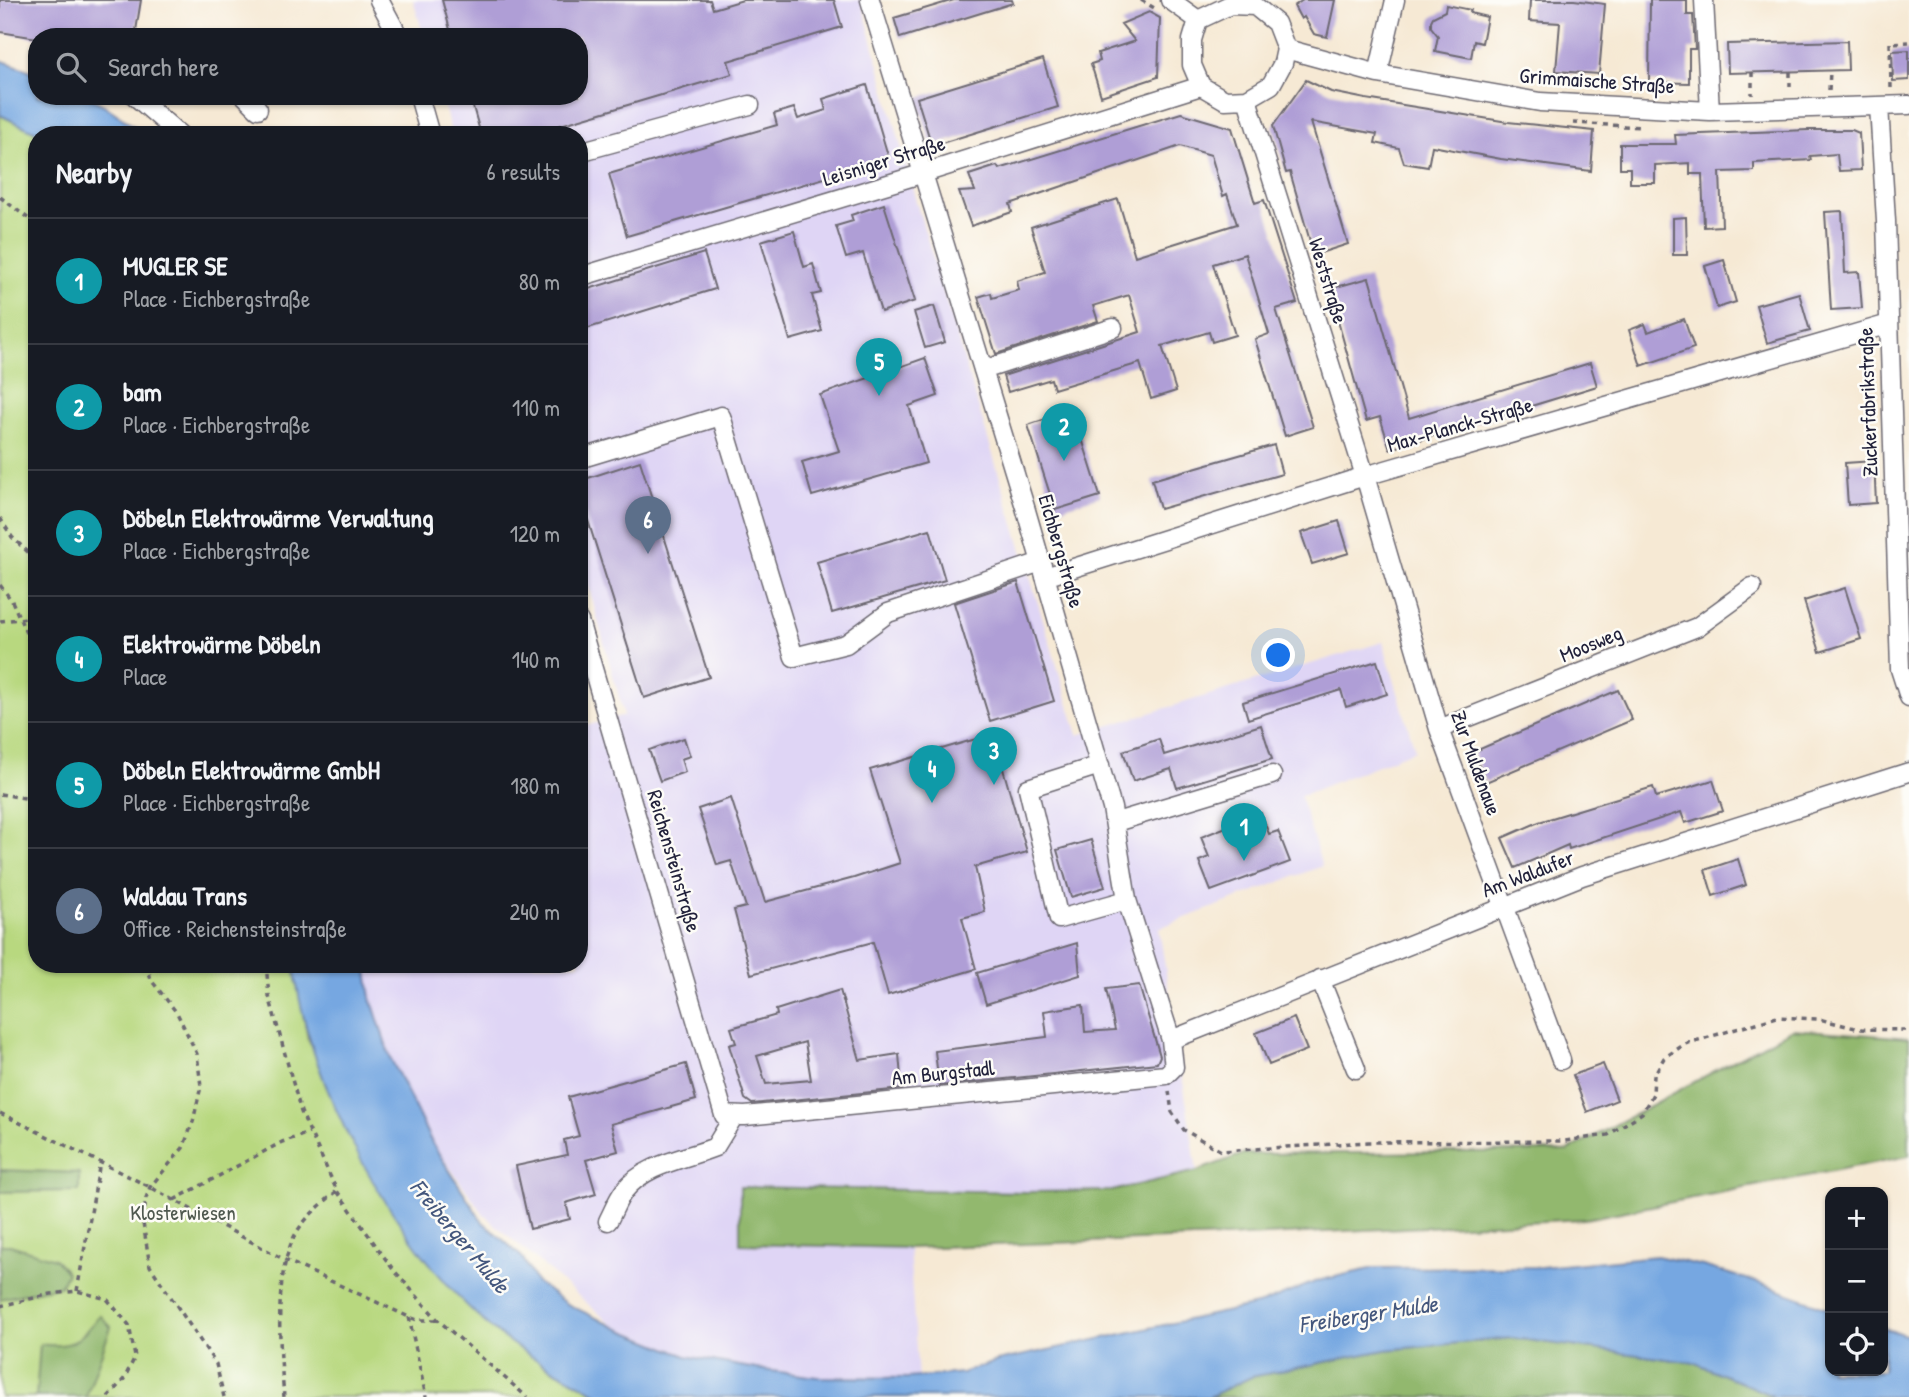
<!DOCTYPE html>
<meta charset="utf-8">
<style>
:root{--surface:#171b24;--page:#20242c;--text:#f1f3f6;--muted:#9ea1a6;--line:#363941;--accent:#1a73e8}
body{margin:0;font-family:"Patrick Hand",sans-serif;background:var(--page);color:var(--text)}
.controls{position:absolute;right:21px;bottom:21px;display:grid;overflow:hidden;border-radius:14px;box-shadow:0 2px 5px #0004}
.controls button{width:63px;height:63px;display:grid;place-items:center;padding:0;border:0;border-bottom:2px solid var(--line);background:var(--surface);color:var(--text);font:35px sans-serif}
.you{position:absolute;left:1279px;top:656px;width:24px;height:24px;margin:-18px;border:5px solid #fff;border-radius:50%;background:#1a73e8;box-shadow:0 0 0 10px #1a73e833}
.badge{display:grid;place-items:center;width:46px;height:46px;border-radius:50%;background:var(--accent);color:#fff;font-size:23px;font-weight:700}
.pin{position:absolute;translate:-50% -58px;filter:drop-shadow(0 2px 4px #0008)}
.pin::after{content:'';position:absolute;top:37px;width:24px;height:21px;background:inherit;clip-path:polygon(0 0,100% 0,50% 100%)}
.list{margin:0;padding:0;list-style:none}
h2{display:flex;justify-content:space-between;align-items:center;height:91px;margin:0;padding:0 28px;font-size:30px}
h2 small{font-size:23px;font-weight:400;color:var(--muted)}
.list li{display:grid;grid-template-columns:46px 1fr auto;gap:21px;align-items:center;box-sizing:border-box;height:126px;padding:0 28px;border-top:2px solid var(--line)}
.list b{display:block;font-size:26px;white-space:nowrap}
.list p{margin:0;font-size:23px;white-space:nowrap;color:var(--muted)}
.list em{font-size:23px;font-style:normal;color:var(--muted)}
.icon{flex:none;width:38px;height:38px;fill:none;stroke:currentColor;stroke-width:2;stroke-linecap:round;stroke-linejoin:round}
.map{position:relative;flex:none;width:1909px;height:1397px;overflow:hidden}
.search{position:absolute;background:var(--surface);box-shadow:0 2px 5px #0004;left:28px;top:28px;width:560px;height:77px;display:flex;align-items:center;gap:18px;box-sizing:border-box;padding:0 24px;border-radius:28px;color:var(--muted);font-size:26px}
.panel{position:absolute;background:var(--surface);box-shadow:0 2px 5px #0004;left:28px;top:126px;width:560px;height:847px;border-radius:28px}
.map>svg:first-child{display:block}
.built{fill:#dfd5f5}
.green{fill:#b8d87f;stroke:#6d7d5d;stroke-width:2}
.forest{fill:#92b86e;stroke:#5a6d54;stroke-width:2}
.water{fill:#76a7e1;stroke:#4c648e;stroke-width:2}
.building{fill:#af9ed6;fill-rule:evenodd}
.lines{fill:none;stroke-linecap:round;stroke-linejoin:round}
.minor-casing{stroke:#6c6871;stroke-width:21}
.path{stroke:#6c6871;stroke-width:3.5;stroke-dasharray:5 5;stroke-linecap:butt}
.minor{stroke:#fff;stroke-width:18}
.labels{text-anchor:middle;stroke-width:5;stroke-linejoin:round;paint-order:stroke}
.street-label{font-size:21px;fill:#22223b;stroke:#fdfcf7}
.park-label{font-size:21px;fill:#4f594f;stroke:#fdfcf7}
.water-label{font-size:23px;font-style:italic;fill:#44577d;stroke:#fdfcf7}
</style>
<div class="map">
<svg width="1909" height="1397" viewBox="0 0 1909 1397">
<rect width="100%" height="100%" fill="#fdfcf7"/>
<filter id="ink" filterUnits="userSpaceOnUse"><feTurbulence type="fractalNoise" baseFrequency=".0143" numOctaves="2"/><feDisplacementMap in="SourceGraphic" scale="14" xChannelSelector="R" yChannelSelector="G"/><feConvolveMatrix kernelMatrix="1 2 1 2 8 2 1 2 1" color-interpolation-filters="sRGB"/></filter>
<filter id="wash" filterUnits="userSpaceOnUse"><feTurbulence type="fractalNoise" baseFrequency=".00686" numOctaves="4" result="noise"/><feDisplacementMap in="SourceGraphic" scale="28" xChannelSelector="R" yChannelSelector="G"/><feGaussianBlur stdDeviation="1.57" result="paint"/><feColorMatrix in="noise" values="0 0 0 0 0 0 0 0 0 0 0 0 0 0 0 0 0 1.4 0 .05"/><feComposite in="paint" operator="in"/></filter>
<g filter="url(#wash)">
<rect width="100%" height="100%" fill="#f6e9d4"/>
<!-- built -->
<path class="built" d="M413 0H861L917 205 1078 735 1383 642 1415 750 1300 796 1322 866 1159 928 1197 1171 1112 1191 1026 1192 847 1188 740 1244 909 1248 918 1377H817L756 1369 686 1356 616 1328 485 1216 432 1143 390 1057 371 998 366 964H579V728L624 715 579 552V135H452L441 96H579V37H424Z"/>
<!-- green -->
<path class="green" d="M0 115 42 135H37V964H294L308 1040 541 1363 603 1397H0Z"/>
<!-- forest -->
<path class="forest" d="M1792 1029 1909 1038V1156L1585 1219 1225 1237 909 1248 740 1244V1187L1026 1192 1112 1191 1197 1171 1243 1154 1567 1151Z
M0 1170 79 1173V1191L0 1192Z
M0 1245H10L55 1259 67 1273 60 1286 0 1299Z
M100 1315 111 1327 86 1397H36L40 1344C75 1349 78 1340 100 1315Z
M1513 1338 1696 1363 1775 1397H1209L1251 1377 1385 1350Z"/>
<!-- water -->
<path class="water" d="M0 60 37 73V96H86L104 105 146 135H42L0 115Z
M294 964H366L371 998 390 1057 432 1143 482 1221 522 1257 536 1282 567 1304 617 1328 686 1356 756 1369 817 1377 908 1378 962 1373 997 1361 1261 1304 1317 1281 1374 1268 1541 1267 1657 1256 1703 1266 1759 1283 1830 1309V1371H1883V1328L1909 1336V1397H1775L1696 1363 1513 1338 1385 1350 1251 1377 1209 1397H603C562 1374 517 1352 482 1320 392 1237 307 1086 294 964Z"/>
<g id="blocks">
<!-- building -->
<path class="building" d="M0 0H141L135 37 37 38 0 32Z
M442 0H710L713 9 743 0H834L842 27 728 61 732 74 527 135H481L470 96H579V37H452Z
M954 0H1012L1013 3 900 38 894 18Z
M1303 0H1335L1327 37 1314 34 1304 17 1301 19 1294 6Z
M1530 0H1574L1605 4 1599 74 1556 71 1560 23 1529 21Z
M1650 0H1687V15H1693L1695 49H1689V83L1649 82Z
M1446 5 1471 10 1470 13 1487 17 1482 43 1474 41 1471 58 1435 51 1438 36 1431 27V21L1433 17 1445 11Z
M1149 12 1160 18 1158 77 1101 96 1091 64 1100 61 1098 53 1135 41 1121 24Z
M1847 41 1848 70 1728 73 1727 44Z
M1909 50V80L1893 81 1892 51Z
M1043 59 1058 107 932 146 917 98Z
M1306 80 1331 92 1366 99 1508 122 1594 131 1591 171 1501 159 1432 146 1428 167 1404 163 1399 148 1375 143 1377 134 1311 122 1348 244 1314 255 1290 172 1286 173 1273 126Z
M867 85 889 159 627 236 609 174 777 125 774 114 794 108 798 119 826 110 823 99Z
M1181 113 1232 128 1255 203 1264 200 1297 303 1276 309 1313 427 1285 436 1255 339 1269 334 1245 254 1213 264 1235 335 1212 342 1209 332 1162 346 1176 391 1151 399 1140 363 1054 389 1051 379 1008 392 1003 376 1140 332 1129 295 1093 306 1098 321 996 354 978 297 991 293 992 298 1019 290 1017 281 1045 272 1031 227 1118 199 1135 256 1237 224 1227 194 1223 196 1211 155 1180 146 1010 204 1012 212 971 226 959 192 975 191 969 175 997 166 999 169Z
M1809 130H1852L1859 133 1861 170 1839 171 1837 154 1810 156 1811 160 1754 163V171L1720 172 1722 226 1704 227 1702 174H1690V163L1655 165V183H1630V168H1620V144H1676L1675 135Z
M884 204 915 301 881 312 863 253 846 258 836 226 853 221 851 215Z
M1842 211 1845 273 1859 272 1862 308 1831 310 1825 212Z
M1686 217 1687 255H1673V218Z
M794 231 804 267 813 264 821 293 812 295 822 331 790 340 761 241Z
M704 253 715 289 579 331V292Z
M1724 260 1736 302 1717 308 1705 266Z
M1369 278 1409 418 1590 363 1597 386 1390 449 1380 417 1366 421 1329 289Z
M1799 293 1810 331 1767 343 1756 305Z
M934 306 945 342 925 348 914 312Z
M1684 319 1694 348 1641 366 1629 330 1645 324 1648 332Z
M925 358 938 396 909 406 926 463 812 496 802 462 839 451 820 395Z
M1073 410 1100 496 1055 510 1028 425Z
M1274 445 1282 474 1160 509 1152 480Z
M640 461 709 677 644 698 579 492V481Z
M1874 461 1876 503 1848 505 1845 463Z
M1339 521 1349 553 1312 564 1301 533Z
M930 529 945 580 832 613 817 562Z
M1018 582 1054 701 990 721 954 603Z
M1845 588 1861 639 1820 652 1804 601Z
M1377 661 1387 694 1346 707 1341 690 1248 719 1243 702Z
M1618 690 1632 720 1486 782 1473 752Z
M1261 725 1272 759 1177 788 1171 769 1133 781 1123 751 1159 739 1164 755Z
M993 734 1027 852 975 867 985 912 962 918 976 969 888 995 873 942 751 974 734 910 746 907 731 861 717 865 698 809 731 798 765 902 854 878 900 863 870 770Z
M684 738 690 756 681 759 685 772 660 781 649 750Z
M1713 780 1723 811 1685 823 1681 812 1569 849 1568 845 1515 868 1502 838 1539 822 1653 787 1656 797Z
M1261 813 1269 834 1278 831 1290 862 1211 891 1199 861 1209 857 1201 837Z
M1091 840 1105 887 1071 897 1057 850Z
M1738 859 1746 885 1713 896 1705 870Z
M1077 943 1080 975 986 1004 977 973Z
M1139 985 1160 1056 1157 1063 939 1086 935 1051 1047 1037 1044 1011 1083 1005 1085 1032 1115 1030 1106 989Z
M840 990 860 1060 899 1054 902 1089 752 1104 745 1099 729 1045 736 1043 731 1028 777 1015 776 1010ZM805 1042 811 1080 766 1084 757 1056Z
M1294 1018 1307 1050 1269 1065 1256 1033Z
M686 1064 696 1100 611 1124 618 1151 586 1160 596 1194 566 1203 570 1219 530 1229 516 1166 567 1155 564 1140 579 1136 568 1097Z
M1603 1064 1617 1100 1587 1112 1573 1075Z"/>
</g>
</g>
<g filter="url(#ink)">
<use href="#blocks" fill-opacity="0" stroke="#6c6871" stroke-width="2"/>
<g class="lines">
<defs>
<path id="minor" d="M379 0 399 37
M1170 0 1198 20
M1704 0 1710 111
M1230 5 1255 6 1276 23 1286 49 1283 63 1271 85 1247 99 1225 100 1201 86 1192 65V40L1198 20Z
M1286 49 1378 74 1540 102 1710 111 1909 105
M1378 74 1395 0
M135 96 180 135
M245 96 258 109
M419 96 430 135
M1247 99 1365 476 1439 729 1561 1060
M1879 106 1886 221 1900 669 1909 697
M579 152 750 105
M579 277 921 174 1201 86
M983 370 1113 328
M579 459 721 416 794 657 846 644 888 613 1041 562
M1045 577 1365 476 1889 324
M579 621 724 1115 745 1116 1166 1075 1174 1067 1171 1040 1127 900 1112 808 1025 507 870 0
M1439 729 1697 627 1752 587
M1100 765 1028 788 1059 919 1127 900
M1116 822 1272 775
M1320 979 1356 1069
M1171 1040 1582 876 1909 772
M608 1221C613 1212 617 1200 624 1191 645 1164 685 1159 715 1147L734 1116"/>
</defs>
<!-- minor casing -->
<use href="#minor" class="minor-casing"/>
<!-- path -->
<path class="path" d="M1141 0 1156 9
M1752 72V95
M1790 72V91
M1891 88 1890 43 1909 42
M1829 90 1830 71
M1573 123 1642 127
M0 197 37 225
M37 279 34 286 37 325
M0 518 12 537 32 556
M37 542C30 561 32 578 37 597
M0 585 12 601 37 658
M0 621 37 617
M0 794 37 800
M147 964 151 980 177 1013 197 1054 201 1086 193 1122 183 1148 150 1187 146 1198 143 1223 150 1266 216 1364 224 1397
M266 964 269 996 301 1112 337 1191 392 1268 438 1320 527 1397
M1169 1091 1172 1112 1184 1130 1221 1151 1368 1142 1565 1141 1608 1135 1642 1113 1653 1094 1654 1075 1664 1058 1685 1044 1777 1017 1819 1019 1859 1029 1905 1030 1909 1028
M0 1113 150 1187 285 1260 409 1317 417 1320H438
M174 1200 282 1142 309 1133
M77 1291 100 1162
M0 1306 51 1294 77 1291 107 1299 129 1325 135 1357 124 1379 108 1397
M409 1317 426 1397
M284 1397C280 1349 273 1278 295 1235 305 1217 322 1204 337 1191"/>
<!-- minor -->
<use href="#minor" class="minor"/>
</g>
</g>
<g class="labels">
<!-- street labels -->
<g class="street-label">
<text transform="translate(1597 81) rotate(4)" y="7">Grimmaische Straße</text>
<text transform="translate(884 161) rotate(-17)" y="7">Leisniger Straße</text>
<text transform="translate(1328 281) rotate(73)" y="7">Weststraße</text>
<text transform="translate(1868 402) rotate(-92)" y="7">Zuckerfabrikstraße</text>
<text transform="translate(1460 425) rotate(-16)" y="7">Max-Planck-Straße</text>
<text transform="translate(1061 551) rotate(74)" y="7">Eichbergstraße</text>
<text transform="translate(1591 644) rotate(-22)" y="7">Moosweg</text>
<text transform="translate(1476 763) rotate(70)" y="7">Zur Muldenaue</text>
<text transform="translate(674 861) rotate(74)" y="7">Reichensteinstraße</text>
<text transform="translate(1528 874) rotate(-21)" y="7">Am Waldufer</text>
<text transform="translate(943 1073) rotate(-6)" y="7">Am Burgstadl</text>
</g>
<!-- park labels -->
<g class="park-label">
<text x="183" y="1220">Klosterwiesen</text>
</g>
<!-- water labels -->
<g class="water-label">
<text transform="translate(460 1236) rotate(50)" y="8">Freiberger Mulde</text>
<text transform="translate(1368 1314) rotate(-9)" y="8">Freiberger Mulde</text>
</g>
</g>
</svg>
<div class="controls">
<button>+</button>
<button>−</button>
<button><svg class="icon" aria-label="locate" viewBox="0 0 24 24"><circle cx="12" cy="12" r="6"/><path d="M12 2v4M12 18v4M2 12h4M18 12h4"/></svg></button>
</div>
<div class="you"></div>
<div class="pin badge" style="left:1244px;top:861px;background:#0f9aa8">1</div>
<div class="pin badge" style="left:1064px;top:461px;background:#0f9aa8">2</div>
<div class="pin badge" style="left:994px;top:785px;background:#0f9aa8">3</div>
<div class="pin badge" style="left:932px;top:803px;background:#0f9aa8">4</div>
<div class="pin badge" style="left:879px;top:396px;background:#0f9aa8">5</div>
<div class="pin badge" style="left:648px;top:554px;background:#5c6f8a">6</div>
<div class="search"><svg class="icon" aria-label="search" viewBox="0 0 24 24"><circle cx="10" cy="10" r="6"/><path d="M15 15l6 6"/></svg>Search here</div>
<section class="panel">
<h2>Nearby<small>6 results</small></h2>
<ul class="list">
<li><span class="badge" style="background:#0f9aa8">1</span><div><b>MUGLER SE</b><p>Place · Eichbergstraße</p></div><em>80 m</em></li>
<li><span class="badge" style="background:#0f9aa8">2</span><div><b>bam</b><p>Place · Eichbergstraße</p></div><em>110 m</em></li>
<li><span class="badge" style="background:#0f9aa8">3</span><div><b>Döbeln Elektrowärme Verwaltung</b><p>Place · Eichbergstraße</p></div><em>120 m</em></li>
<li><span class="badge" style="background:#0f9aa8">4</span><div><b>Elektrowärme Döbeln</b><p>Place</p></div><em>140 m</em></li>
<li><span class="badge" style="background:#0f9aa8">5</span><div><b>Döbeln Elektrowärme GmbH</b><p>Place · Eichbergstraße</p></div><em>180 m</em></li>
<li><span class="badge" style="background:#5c6f8a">6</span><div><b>Waldau Trans</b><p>Office · Reichensteinstraße</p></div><em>240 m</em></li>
</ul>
</section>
</div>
